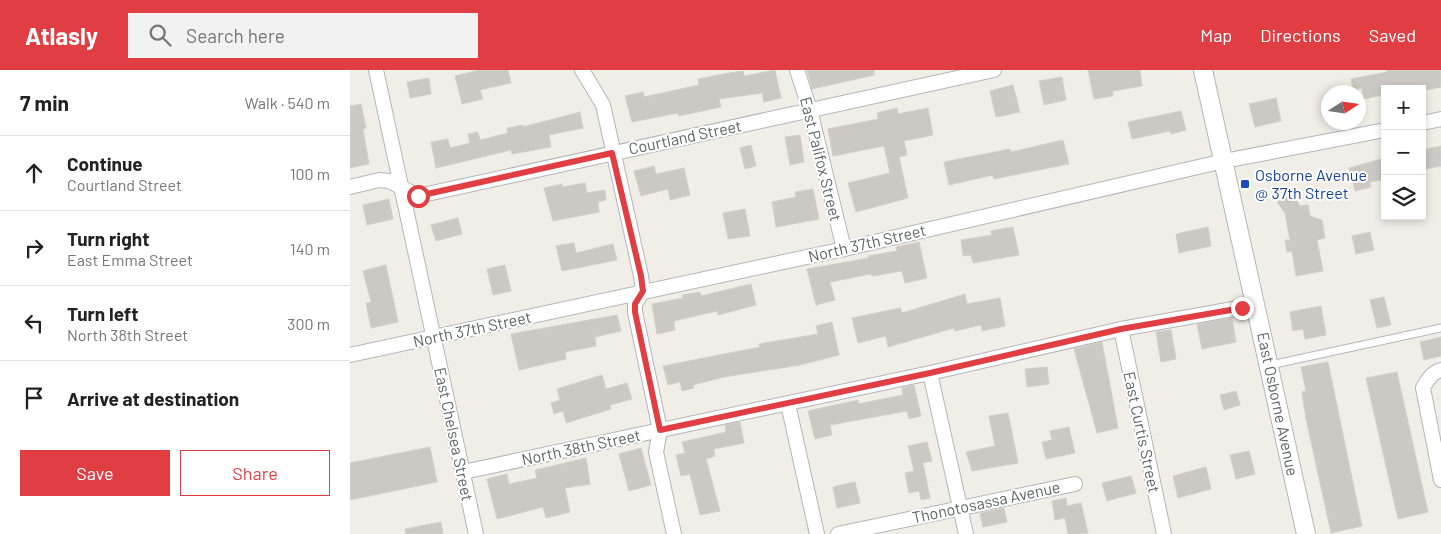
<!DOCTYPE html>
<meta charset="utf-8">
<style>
:root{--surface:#fff;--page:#f2f2f2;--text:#222;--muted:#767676;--line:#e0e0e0;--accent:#e13e43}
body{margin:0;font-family:Barlow,sans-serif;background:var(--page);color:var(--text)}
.controls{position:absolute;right:15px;top:15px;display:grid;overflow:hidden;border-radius:0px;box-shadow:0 2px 8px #0003}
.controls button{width:45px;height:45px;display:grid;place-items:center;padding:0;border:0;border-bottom:1px solid var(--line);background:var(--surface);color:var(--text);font:25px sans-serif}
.compass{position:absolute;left:971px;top:15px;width:45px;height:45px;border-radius:50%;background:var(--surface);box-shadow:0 2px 8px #0003;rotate:78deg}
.stop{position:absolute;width:15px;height:15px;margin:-11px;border:4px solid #e13e43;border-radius:50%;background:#fff}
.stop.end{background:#e13e43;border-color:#fff;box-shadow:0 1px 5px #0008}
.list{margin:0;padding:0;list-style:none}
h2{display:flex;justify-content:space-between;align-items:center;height:65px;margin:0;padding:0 20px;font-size:21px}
h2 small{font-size:16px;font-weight:400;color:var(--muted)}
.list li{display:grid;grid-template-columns:32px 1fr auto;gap:15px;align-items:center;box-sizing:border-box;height:75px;padding:0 20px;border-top:1px solid var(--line)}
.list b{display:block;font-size:19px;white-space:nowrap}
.list p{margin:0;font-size:16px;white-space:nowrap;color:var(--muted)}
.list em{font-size:16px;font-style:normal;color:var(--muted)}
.actions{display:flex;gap:10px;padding:15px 20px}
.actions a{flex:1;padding:11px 0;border:1px solid var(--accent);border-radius:0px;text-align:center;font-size:18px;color:var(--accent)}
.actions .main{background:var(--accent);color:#fff}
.icon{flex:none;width:28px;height:28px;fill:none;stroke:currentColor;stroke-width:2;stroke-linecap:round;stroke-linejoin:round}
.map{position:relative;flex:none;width:1091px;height:464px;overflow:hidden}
header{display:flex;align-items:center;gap:30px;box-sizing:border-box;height:70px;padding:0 25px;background:var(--accent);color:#fff}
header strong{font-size:24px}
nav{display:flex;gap:28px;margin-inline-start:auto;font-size:18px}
.search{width:350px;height:45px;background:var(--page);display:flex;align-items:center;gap:12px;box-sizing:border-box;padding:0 18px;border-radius:0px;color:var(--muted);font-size:19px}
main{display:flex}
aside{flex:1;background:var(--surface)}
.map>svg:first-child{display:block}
.building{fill:#ccc9c5;stroke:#d5cfc7}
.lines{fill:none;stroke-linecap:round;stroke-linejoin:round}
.service-casing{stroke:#b3b6b9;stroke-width:9}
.minor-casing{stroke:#b3b6b9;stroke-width:16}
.tertiary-casing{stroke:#b3b6b9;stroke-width:20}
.service{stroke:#fff;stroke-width:7}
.minor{stroke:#fff;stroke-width:14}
.tertiary{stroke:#fff;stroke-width:18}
.route{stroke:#e13e43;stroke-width:6}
.transit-dot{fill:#1a4fb4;stroke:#fff;stroke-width:2}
.labels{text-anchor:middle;stroke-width:4;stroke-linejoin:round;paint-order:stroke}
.street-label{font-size:16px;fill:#5f6467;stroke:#fff}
.transit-label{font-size:16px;fill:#164399;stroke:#fff;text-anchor:start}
</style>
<header>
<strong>Atlasly</strong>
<div class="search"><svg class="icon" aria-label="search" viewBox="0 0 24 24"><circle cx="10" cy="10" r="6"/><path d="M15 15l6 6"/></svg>Search here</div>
<nav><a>Map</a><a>Directions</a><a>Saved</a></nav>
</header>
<main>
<aside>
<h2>7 min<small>Walk · 540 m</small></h2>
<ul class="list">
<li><svg class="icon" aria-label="ahead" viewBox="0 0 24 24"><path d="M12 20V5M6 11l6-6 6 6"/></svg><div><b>Continue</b><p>Courtland Street</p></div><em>100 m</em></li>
<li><svg class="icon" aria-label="right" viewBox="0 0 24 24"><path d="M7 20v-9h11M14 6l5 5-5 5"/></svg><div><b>Turn right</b><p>East Emma Street</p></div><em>140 m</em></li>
<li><svg class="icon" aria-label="left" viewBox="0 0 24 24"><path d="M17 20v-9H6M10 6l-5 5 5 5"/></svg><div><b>Turn left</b><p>North 38th Street</p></div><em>300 m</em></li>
<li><svg class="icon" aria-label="arrive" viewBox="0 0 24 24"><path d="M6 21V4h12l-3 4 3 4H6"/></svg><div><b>Arrive at destination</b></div></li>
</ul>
<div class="actions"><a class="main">Save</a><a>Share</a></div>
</aside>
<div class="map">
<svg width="1091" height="464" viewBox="0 0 1091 464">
<rect width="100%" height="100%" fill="#f1eee8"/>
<!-- building -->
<path class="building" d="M129 0H158L161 13 130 20 133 29 112 34 105 6Z
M425 0 431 28 414 32 412 23 369 29 371 37 329 46 328 43 282 52 275 26 293 22 294 27 349 15 348 9 373 4 393 1 394 6Z
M457 0H524V5L462 19Z
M738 0H790L792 16 763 21V26L744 29Z
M1036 0H1091V17L1072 21V19H1032L1033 25 1014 29 1012 18 1003 20 1001 9 1037 2Z
M712 7 716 30 694 35 689 11Z
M79 8 81 24 60 28 57 12Z
M663 15 670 42 646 47 640 21Z
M926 28 931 51 905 57 899 34Z
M11 34 16 58 13 59 19 94 0 98V36Z
M547 38 548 44 578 38 583 65 554 71 557 85 549 87 558 128 506 142 498 113 540 103 534 76 483 86 478 59 528 49 527 43Z
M831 41 836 60 821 64 820 61 782 69 778 52Z
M230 42 233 58 199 65 201 77 162 84 161 80 86 98 81 72 98 69 100 78 120 73 118 64 128 62 130 70 158 63 157 58 173 55V57Z
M450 65 454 92 440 95 435 67Z
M713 70 719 94 644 109 643 105 599 115 594 92 660 79 661 82Z
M401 75 406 96 395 99 390 78Z
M1091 76V96L1072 100V80Z
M1035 88V109L1020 112 1021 117 1005 121 999 98Z
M304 96 306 104 334 98 340 125 320 130 318 119 291 126 284 101Z
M235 113 237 123 255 120 256 130 248 132 249 142 203 151 194 118 212 114V117Z
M463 119 469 149 426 157 422 132 446 127 445 122Z
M942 123 950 136 958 135 960 146 972 150 975 168 967 170 973 201 946 206 942 181 937 182 935 170H940L935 143 927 132Z
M39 129 43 149 17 155 13 135Z
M395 139 400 166 378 169 373 143Z
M108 148 112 164 86 171 81 155Z
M663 157 669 185 623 193 621 185 613 186 611 170 642 165 641 161Z
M858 157 861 176 829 183 826 164Z
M1020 162 1024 180 1006 184 1002 166Z
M569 172 577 208 555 213 552 201 522 206 521 204 480 212 485 230 466 235 457 199 519 188 518 186 547 181 546 177Z
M224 173 226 183 263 174 267 190 212 201 206 176Z
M36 195 48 252 21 258 16 233 21 232 13 201Z
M155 195 161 221 143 225 137 199Z
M401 214 406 235 368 245 367 241 324 251 325 260 307 264 302 234 333 228 332 225 350 222 351 226Z
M615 224 617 234 650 228 655 256 632 261 631 255 605 261 604 258 538 277 536 266 508 273 502 248 550 238 552 243Z
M1034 227 1041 255 1027 258 1020 230Z
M971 236 976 265 955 269 953 259 943 261 940 242Z
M267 245 271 261 245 267 246 276 215 282 216 289 169 300 161 264Z
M882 248 886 272 852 279 847 254Z
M482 252 489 285 450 295 374 307 343 315 344 318 332 321 330 312 318 315 313 296 410 277 409 274 468 264 466 256Z
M821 260 826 289 811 292 806 262Z
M1091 267V286L1074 290 1070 272Z
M752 272 768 358 747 363 724 279Z
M978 292 1012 456 981 463 956 349 952 322 956 321 951 297Z
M697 297 699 314 677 317 675 299Z
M1047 302 1078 442 1048 449 1016 308Z
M252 305 256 319 277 313 282 329 260 335 261 339 216 353 213 341 204 344 201 333 210 330 207 319Z
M564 315 571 346 559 349 557 341 480 355 482 365 465 369 458 341 508 330V334L553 325 552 318Z
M886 321 890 335 874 340 870 325Z
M658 343 668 393 622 401 616 382 645 376 639 346Z
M390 352 394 373 364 379 365 386 356 389 370 441 350 445 340 404 331 406 326 385 335 383 332 372 376 362 375 355Z
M719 357 725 383 696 389 692 372 702 370 700 361Z
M577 372 582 391 573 393 580 428 571 430 569 421 559 423 555 403 564 401 558 376Z
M80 377 87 412 0 430V393Z
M291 378 301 415 279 421 269 384Z
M899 381 905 404 886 409 880 385Z
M236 388 240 414 215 418 220 442 196 448 193 437 147 449 137 409 157 404 159 414 187 408 185 400Z
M856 397 861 419 828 428 823 406Z
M781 406 786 423 757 431 752 413Z
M505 412 510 433 487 438 483 417Z
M716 428 717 436 731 433 738 463 718 464 715 448 705 450 702 431Z
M654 438 657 452 633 457 630 443Z
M91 452 93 464H56L55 459Z"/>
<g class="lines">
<defs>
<path id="service" d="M920 295 1091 258"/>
<path id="minor" d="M26 0 126 464
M232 0 253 35 291 206 293 221 285 234V242L310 360 306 382 324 464
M447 0 460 40 494 179
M1072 53 1091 49
M0 117 29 110 39 111 68 126 644 0
M771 259 814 464
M0 285 494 179 874 91 1035 60
M1091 300C1082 302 1077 310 1073 318L1091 410
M580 303 616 464
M438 334 467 464
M113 402 580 303 771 259 906 235
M488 464 725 414"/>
<path id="tertiary" d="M853 0 956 464"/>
</defs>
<!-- service casing -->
<use href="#service" class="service-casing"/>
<!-- minor casing -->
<use href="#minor" class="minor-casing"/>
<!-- tertiary casing -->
<use href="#tertiary" class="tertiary-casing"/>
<!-- service -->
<use href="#service" class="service"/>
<!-- minor -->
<use href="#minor" class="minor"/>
<!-- tertiary -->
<use href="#tertiary" class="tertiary"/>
</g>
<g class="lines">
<!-- route -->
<path class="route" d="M68 126 262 83 291 206 293 221 285 234V242L310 360 580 303 771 259 892 238"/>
</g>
<!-- markers -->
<rect class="transit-dot" x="890" y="109" width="10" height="10" rx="2.5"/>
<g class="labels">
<!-- street labels -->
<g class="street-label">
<text transform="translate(335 67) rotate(-12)" y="6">Courtland Street</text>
<text transform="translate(471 89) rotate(76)" y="6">East Palifox Street</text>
<text transform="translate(517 173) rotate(-13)" y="6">North 37th Street</text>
<text transform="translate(122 259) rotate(-12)" y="6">North 37th Street</text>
<text transform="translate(928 334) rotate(78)" y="6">East Osborne Avenue</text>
<text transform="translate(792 362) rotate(78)" y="6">East Curtis Street</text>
<text transform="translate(104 364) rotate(78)" y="6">East Chelsea Street</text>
<text transform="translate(231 377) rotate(-12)" y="6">North 38th Street</text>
<text transform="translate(636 432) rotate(-12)" y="6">Thonotosassa Avenue</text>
</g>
<!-- transit labels -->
<g class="transit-label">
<text x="905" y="111">Osborne Avenue<tspan x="905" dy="18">@ 37th Street</tspan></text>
</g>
</g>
</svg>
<div class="controls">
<button>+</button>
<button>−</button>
<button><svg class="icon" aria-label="layers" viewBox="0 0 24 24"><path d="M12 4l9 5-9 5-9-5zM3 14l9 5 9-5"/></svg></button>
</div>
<svg class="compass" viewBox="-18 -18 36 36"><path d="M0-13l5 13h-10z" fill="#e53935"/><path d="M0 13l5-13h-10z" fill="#767676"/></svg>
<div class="stop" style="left:68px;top:126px"></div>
<div class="stop end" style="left:892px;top:238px"></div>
</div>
</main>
